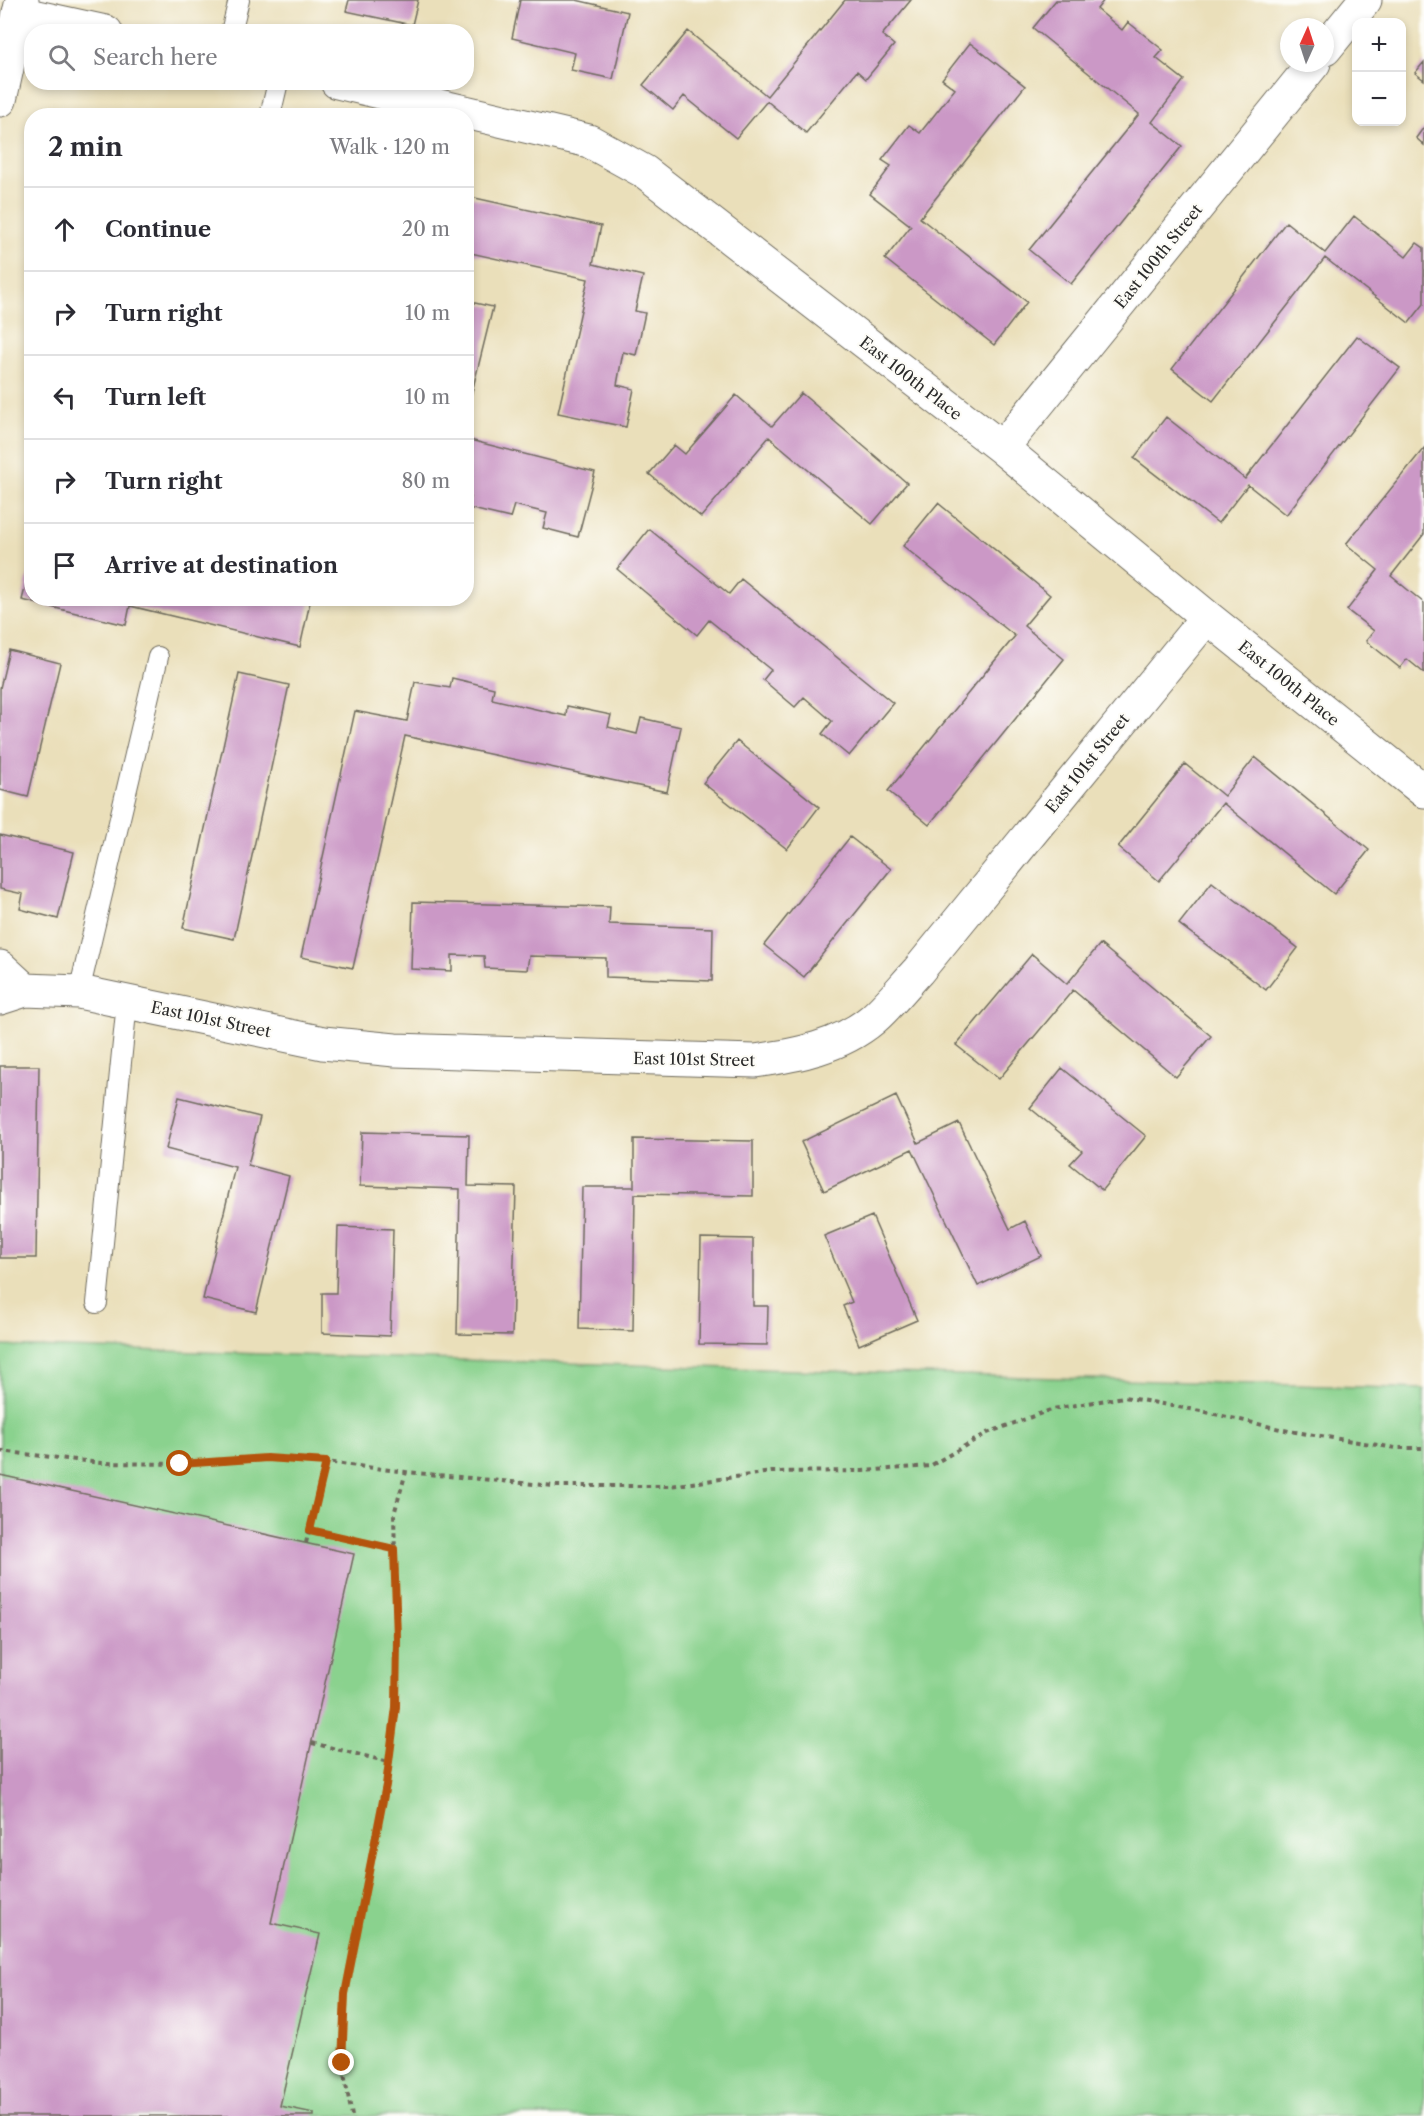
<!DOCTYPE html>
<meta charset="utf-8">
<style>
:root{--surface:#fff;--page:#f7f7f7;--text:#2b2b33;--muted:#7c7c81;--line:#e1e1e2}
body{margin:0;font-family:"Libre Caslon Text",serif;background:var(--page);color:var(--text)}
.controls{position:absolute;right:18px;top:18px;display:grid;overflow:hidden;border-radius:12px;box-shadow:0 3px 9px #0003}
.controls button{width:54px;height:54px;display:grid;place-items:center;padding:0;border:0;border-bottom:2px solid var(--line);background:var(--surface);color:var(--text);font:30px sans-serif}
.compass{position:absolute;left:1280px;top:18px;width:54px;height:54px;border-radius:50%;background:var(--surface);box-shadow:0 3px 9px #0003;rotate:3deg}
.stop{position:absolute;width:18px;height:18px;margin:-14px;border:4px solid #b45309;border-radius:50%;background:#fff}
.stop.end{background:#b45309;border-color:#fff;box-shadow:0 2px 6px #0008}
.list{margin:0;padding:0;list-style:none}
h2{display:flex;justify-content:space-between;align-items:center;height:78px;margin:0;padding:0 24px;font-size:26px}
h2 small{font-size:20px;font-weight:400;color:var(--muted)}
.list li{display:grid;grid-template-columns:39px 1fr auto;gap:18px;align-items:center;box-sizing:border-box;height:84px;padding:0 24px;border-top:2px solid var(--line)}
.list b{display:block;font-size:22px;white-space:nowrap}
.list em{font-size:20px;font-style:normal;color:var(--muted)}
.icon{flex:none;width:33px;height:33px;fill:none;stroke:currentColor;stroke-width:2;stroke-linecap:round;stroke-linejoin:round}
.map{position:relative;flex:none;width:1424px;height:2116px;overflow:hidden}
.search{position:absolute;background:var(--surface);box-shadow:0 3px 9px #0003;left:24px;top:24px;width:450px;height:66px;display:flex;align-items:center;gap:15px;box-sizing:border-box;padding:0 21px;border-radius:24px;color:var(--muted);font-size:22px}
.panel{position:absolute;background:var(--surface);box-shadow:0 3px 9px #0003;left:24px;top:108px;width:450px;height:498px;border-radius:24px}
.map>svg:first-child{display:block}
.green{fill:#8ad28e;stroke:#5a7e5c;stroke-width:1.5}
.building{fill:#cb98c6}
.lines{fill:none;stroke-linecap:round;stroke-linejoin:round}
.lane-casing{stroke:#6e6a5d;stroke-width:22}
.street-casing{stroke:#6e6a5d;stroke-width:35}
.secondary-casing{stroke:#6e6a5d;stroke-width:35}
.path{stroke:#6e6a5d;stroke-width:4;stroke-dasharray:4.5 4.5;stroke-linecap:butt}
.lane{stroke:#fff;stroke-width:20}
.street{stroke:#fff;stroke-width:33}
.secondary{stroke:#fff;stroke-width:33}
.route{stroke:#b45309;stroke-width:8}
.labels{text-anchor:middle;stroke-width:4.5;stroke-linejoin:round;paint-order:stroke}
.street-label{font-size:16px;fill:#2b2b2b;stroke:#fdfcf7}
</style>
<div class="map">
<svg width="1424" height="2116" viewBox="0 0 1424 2116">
<rect width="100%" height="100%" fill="#fdfcf7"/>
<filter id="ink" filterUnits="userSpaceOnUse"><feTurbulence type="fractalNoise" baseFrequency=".0167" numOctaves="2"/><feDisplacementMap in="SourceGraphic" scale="12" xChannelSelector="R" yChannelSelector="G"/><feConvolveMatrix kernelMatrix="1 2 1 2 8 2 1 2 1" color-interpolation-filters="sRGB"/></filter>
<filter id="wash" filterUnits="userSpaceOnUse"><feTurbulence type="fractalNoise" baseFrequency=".008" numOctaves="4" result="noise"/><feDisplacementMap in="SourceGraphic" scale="24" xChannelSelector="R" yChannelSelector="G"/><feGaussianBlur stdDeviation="1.35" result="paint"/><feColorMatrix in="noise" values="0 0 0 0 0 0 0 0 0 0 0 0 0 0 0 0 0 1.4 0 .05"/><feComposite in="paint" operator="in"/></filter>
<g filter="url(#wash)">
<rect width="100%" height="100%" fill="#eadfba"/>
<!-- green -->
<path class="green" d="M0 1346 1424 1389V2116H0Z"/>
<g id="blocks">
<!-- building -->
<path class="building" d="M349 0H418L412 25 346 11Z
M520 0H576L628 12 613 79 571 70 575 53 512 38Z
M845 0H911L882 35 894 45 866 79 857 71 806 133 767 101 736 138 684 96 673 110 643 85 688 31 767 96Z
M1056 0H1104L1097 9 1122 30 1128 22 1163 50 1156 58 1184 80 1152 122 1182 146 1071 284 1029 250 1139 114 1033 28Z
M970 43 1025 86 920 218 1027 302 994 345 885 259 911 226 870 194 891 166 882 160 909 125 920 133 955 89 942 79Z
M1424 62V80L1415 73Z
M1424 127V145L1416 138Z
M466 196 601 226 593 264 643 276 635 311 645 313 636 355 623 352 617 385 634 389 626 427 558 413 588 279 466 252Z
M1354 216 1406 257 1417 243 1424 248V304L1409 323 1325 258 1213 401 1172 369 1286 222 1325 253Z
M466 301 493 307 467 412H466Z
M1357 336 1400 368 1286 515 1248 485 1218 523 1134 458 1166 417 1245 479Z
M801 393 907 483 872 524 769 437 701 517 649 474 674 445 685 454 736 395 772 426Z
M466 439 595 472 578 537 543 528 547 513 514 505 510 518 468 508 471 497 466 496Z
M1424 448V534L1391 576 1424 603V673L1407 659 1400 668 1366 641 1374 631 1347 610 1378 570 1346 544Z
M938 503 1050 595 1024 626 1064 659 929 825 888 791 1015 636 903 546Z
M649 529 729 594 741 579 893 703 849 756 822 734 832 721 804 697 795 707 763 680 771 670 709 620 697 635 617 569Z
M31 565 32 598H311L300 647 130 606 126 625 22 600Z
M9 650 60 663 28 797 0 790V688Z
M239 674 289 685 234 939 183 928Z
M452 678 494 688 492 699 566 716 567 706 611 715 608 727 637 734 641 718 681 727 667 792 405 736 353 968 301 957 355 711 407 721 415 682 450 688Z
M737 741 819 807 787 849 703 783Z
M1255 757 1369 850 1334 894 1223 803 1159 881 1118 847 1185 764 1224 796Z
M0 835 74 852 58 919 20 909 23 894 0 889Z
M850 837 891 869 804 977 764 945Z
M1212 882 1298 948 1266 990 1179 924Z
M413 902 610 907 609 924 713 928 712 981 606 977V958L529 956 527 970 485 968 484 956 452 955V971L411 969Z
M1100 944 1211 1036 1176 1077 1073 990 999 1079 956 1045 1032 954 1067 984Z
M0 1066H39L36 1258H0Z
M1062 1068 1146 1136 1102 1190 1070 1164 1082 1151 1030 1108Z
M896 1096 918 1143 959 1123 1010 1229 1025 1221 1041 1256 978 1286 912 1149 824 1191 801 1142Z
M179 1097 260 1117 248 1165 289 1176 256 1312 203 1299 235 1167 166 1149Z
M362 1132 469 1135 468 1186 516 1187 512 1335 457 1334 460 1189 360 1186Z
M634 1139 753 1141V1196L635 1194 633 1331 579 1329 582 1187H634Z
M872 1216 917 1320 859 1345 843 1306 852 1302 824 1236Z
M338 1227 393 1229 390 1336 322 1333V1293H336Z
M701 1238 753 1239V1306H768L767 1345 699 1344Z
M0 1475 354 1554 271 1923 320 1934 280 2106 314 2113V2116H0Z"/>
</g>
</g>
<g filter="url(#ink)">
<use href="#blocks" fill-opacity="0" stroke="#6e6a5d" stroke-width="1.5"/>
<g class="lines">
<defs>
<path id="lane" d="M231 32 239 0
M270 116 278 82
M79 992 158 657
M97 1303 127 1002"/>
<path id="street" d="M19 13 106 32
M1325 49 1365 0
M337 82 589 141 645 172 1002 448 1207 617 1424 791
M1002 448 1314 63
M0 967 25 990
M0 998 25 990 79 992 323 1043 395 1050 755 1061C797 1055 840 1047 873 1019 889 1005 903 987 918 971L1207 617"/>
<path id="secondary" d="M0 100 22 0"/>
</defs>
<!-- lane casing -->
<use href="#lane" class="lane-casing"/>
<!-- street casing -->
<use href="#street" class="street-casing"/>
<!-- secondary casing -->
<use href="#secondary" class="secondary-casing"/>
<!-- path -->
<path class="path" d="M0 1451 101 1463 180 1464 267 1458 326 1462 406 1472 554 1486H670L771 1472 863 1471 930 1466 987 1433 1053 1409 1124 1397 1201 1411 1289 1431 1396 1448H1424
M310 1530 394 1549
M306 1543 326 1462
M312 1743 389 1762
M352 2116 342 2063 345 1993 386 1785 396 1707 397 1638 394 1514 406 1472"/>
<!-- lane -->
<use href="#lane" class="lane"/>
<!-- street -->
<use href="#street" class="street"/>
<!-- secondary -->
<use href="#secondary" class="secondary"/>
</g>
</g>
<g class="lines" filter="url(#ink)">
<!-- route -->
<path class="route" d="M180 1464 267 1458 326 1462 310 1530 394 1549 397 1638 396 1707 386 1785 345 1994 342 2063"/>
</g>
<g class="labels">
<!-- street labels -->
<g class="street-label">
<text transform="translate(1158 256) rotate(-51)" y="6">East 100th Street</text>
<text transform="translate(911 378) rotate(38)" y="6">East 100th Place</text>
<text transform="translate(1289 683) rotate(39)" y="6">East 100th Place</text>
<text transform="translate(1087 763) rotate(-51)" y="6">East 101st Street</text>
<text transform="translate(211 1019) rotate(12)" y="6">East 101st Street</text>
<text transform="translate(694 1059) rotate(1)" y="6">East 101st Street</text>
</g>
</g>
</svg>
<div class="controls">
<button>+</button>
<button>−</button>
</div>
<svg class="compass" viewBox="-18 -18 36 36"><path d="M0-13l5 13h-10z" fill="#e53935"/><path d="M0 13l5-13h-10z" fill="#7c7c81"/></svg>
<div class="stop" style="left:180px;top:1464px"></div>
<div class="stop end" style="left:342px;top:2063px"></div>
<div class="search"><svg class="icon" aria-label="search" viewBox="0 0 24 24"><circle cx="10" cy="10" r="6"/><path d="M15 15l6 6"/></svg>Search here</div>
<section class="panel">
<h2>2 min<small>Walk · 120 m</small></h2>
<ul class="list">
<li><svg class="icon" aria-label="ahead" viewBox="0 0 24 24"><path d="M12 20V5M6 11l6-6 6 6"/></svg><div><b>Continue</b></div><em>20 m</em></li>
<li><svg class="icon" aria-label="right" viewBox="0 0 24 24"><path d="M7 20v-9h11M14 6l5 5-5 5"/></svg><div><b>Turn right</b></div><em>10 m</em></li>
<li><svg class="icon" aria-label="left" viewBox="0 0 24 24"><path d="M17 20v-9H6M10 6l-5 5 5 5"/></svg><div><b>Turn left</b></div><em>10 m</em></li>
<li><svg class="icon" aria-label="right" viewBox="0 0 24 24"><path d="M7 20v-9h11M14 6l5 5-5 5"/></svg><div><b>Turn right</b></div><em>80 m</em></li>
<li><svg class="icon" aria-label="arrive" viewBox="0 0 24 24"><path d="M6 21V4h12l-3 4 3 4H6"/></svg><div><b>Arrive at destination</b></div></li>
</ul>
</section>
</div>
